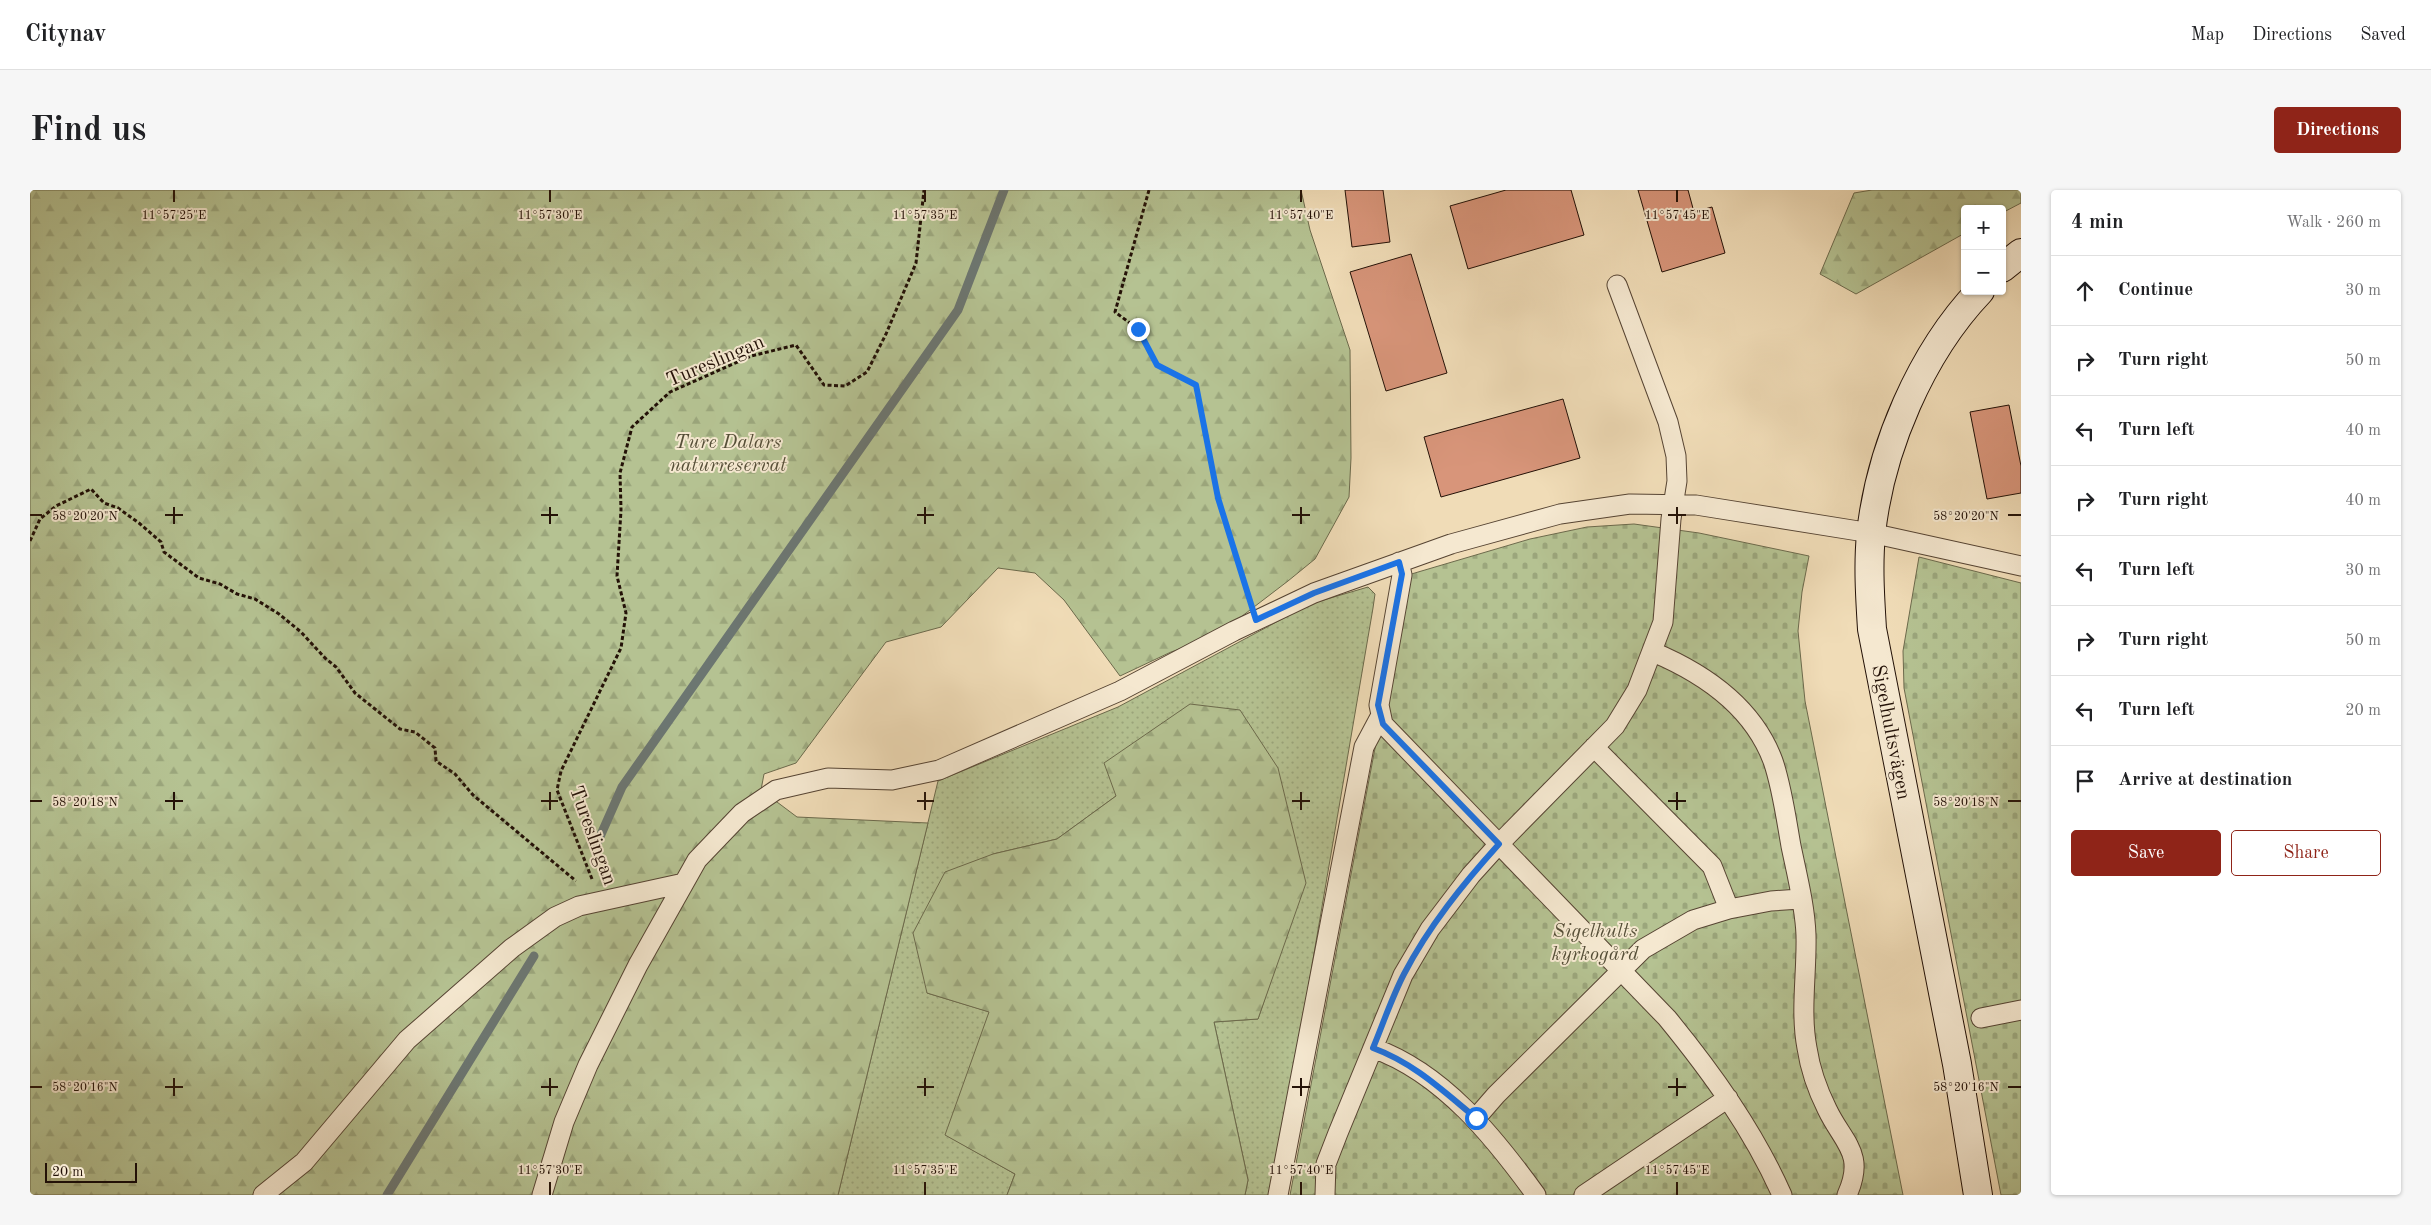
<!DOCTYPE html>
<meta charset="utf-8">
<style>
:root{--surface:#fff;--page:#f6f6f6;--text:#202124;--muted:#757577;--line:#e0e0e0;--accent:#8f2418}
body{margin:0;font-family:"Old Standard TT",serif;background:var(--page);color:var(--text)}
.controls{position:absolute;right:15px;top:15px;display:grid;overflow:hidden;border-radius:5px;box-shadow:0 1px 4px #0004}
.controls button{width:45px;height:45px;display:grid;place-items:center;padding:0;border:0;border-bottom:1px solid var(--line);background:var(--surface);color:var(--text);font:25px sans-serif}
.scale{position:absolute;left:15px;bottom:12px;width:92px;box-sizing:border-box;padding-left:5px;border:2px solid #231107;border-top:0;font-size:14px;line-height:18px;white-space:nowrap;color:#231107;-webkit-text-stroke:4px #f5e8d0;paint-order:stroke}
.stop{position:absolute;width:15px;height:15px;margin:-11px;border:4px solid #1a73e8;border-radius:50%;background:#fff}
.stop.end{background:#1a73e8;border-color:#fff;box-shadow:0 1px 5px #0008}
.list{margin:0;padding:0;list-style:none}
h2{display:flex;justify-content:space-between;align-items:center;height:65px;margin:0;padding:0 20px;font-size:21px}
h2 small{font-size:16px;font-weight:400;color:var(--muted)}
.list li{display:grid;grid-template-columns:32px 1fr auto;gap:15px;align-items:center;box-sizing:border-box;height:70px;padding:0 20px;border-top:1px solid var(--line)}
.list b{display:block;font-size:19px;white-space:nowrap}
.list em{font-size:16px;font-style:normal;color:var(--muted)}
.actions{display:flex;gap:10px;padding:15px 20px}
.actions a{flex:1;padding:11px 0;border:1px solid var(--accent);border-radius:5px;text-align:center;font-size:18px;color:var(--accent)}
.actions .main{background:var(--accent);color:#fff}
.icon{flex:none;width:28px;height:28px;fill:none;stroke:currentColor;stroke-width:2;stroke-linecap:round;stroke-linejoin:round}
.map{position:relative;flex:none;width:1991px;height:1005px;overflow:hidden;border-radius:5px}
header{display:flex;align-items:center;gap:30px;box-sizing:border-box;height:70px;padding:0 25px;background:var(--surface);border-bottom:1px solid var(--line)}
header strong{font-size:24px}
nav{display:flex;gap:28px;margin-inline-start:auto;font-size:18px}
.intro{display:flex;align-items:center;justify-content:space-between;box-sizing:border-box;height:120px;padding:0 30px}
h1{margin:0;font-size:35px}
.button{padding:12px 22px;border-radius:5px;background:var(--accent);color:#fff;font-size:18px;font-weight:700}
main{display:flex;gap:30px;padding:0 30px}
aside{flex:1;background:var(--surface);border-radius:5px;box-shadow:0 1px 4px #0004}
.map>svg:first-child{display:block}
.green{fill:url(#green-dots);stroke:#6c6a4c}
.forest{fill:url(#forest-firs);stroke:#6c6a4c}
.cemetery{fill:url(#cemetery-stones);stroke:#6c6a4c}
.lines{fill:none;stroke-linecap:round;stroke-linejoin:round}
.stream{stroke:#6c7671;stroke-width:9}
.building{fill:#d8957a;stroke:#231107}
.lane-casing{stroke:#564433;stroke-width:21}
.secondary-casing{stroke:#231107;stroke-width:30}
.path{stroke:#231107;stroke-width:3;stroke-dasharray:4 2.5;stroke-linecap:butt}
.lane{stroke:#f5e8d0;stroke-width:19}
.secondary{stroke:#f5e8d0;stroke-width:28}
.route{stroke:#1a73e8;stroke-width:6}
.ticks{fill:none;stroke:#231107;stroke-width:2}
.labels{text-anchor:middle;stroke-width:4;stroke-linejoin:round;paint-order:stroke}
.street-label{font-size:20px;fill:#231107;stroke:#f5e8d0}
.park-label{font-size:20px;font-style:italic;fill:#564f38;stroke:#f5e8d0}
.ticks-label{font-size:12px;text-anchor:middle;fill:#231107;stroke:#f5e8d0;stroke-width:4;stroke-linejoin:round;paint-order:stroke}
</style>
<header>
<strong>Citynav</strong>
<nav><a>Map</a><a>Directions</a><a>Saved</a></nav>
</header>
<div class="intro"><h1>Find us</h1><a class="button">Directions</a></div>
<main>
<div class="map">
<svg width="1991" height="1005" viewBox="0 0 1991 1005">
<defs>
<pattern id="green-dots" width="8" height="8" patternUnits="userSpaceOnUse" patternTransform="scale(1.25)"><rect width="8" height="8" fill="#b5c292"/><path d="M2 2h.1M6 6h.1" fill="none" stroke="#9ba67c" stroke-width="1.8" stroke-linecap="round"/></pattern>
<pattern id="forest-firs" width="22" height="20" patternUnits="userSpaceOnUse" patternTransform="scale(1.25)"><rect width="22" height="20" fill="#b5c292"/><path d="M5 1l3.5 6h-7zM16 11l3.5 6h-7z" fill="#9ba67c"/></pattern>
<pattern id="cemetery-stones" width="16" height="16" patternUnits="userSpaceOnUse" patternTransform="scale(1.25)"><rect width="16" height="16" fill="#b5c292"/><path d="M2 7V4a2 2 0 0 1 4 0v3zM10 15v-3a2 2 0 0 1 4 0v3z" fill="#9ba67c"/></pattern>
</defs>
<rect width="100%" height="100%" fill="#f0dcb7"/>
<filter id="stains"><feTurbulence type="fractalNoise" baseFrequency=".004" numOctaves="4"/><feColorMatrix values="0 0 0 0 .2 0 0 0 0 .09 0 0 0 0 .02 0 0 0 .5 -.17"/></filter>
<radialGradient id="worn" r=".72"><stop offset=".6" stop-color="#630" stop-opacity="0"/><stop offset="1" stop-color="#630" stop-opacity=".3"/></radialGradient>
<!-- green -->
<path class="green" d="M1338 397 1345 404 1343 418 1259 910 1239 1005H1215L1218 990 1184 832 1228 829 1248 770 1086 606 1027 649 963 664 897 803 960 822 916 945 985 984 977 1005H808L908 591 1088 517 1280 414Z"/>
<!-- forest -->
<path class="forest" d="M0 0H1271L1280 40 1320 160 1321 268 1319 307 1285 369 1258 391 1186 446 1141 462 1090 486 1034 410 1005 383 968 378 911 437 856 452 766 573 734 584 731 600 767 627 898 633 808 1005H0Z
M1842 0H1991V13L1972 23V19H1935V43L1826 104 1790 84 1824 3Z
M1160 514 1210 520 1248 578 1276 693 1228 829 1184 832 1218 990 1215 1005H977L985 984 915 945 959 822 897 803 883 743 915 682 963 664 1027 649 1086 606 1074 573Z"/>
<!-- cemetery -->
<path class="cemetery" d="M1604 334 1669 343 1779 366 1772 402 1768 441 1775 511 1873 1005H1260L1378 385 1500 349 1557 337Z
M1889 367 1991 393V1005H1971L1874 498 1873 461Z"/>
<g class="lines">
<!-- stream -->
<path class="stream" d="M565 658 592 597 928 120 974 0
M357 1005 504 766"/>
</g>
<!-- building -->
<path class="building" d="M1315 0H1353L1360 52 1322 57Z
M1476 0H1541L1554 45 1438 79 1420 16Z
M1608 0H1658L1664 22 1682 17 1695 63 1632 82Z
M1381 64 1417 183 1356 201 1320 82Z
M1533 209 1550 268 1411 307 1394 247Z
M1979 215 1991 276V303L1957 309 1940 222Z"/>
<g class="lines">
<defs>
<path id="lane" d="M1369 372 1372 385 1349 515 1353 534 1637 828C1682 883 1723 940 1752 1005
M1623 462C1673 483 1723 517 1743 571 1752 597 1756 628 1761 656 1767 685 1775 716 1776 745 1777 783 1770 821 1777 858 1780 878 1788 901 1797 919 1813 953 1836 963 1817 1005
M1564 557 1682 676 1699 719
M1951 828 1991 820
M1343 858C1413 883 1464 947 1506 1005
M1446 928 1466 905 1613 759 1663 730 1699 719 1741 711 1770 709
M233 1005 274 972 377 850 482 758 525 727 549 716 654 693
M512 1005 534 932 558 875 608 775 667 670 712 623 746 600 798 588 862 590 909 580 1090 501 1204 441 1284 403 1421 354 1530 324 1600 314 1666 315 1841 343 1991 376
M1248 1005 1334 557 1350 527
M1295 1005 1296 974 1308 943 1373 785 1400 739 1441 685 1469 654 1585 536 1607 500 1633 432 1641 329 1647 291 1646 266 1638 232 1587 95
M1554 1005 1698 908"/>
<path id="secondary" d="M1972 78 1991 63
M1948 1005 1927 874 1842 439C1840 407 1838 375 1841 344 1850 259 1891 163 1950 101"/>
</defs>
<!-- lane casing -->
<use href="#lane" class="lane-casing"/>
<!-- secondary casing -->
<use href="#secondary" class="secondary-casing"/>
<!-- path -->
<path class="path" d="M1119 0 1085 122 1108 139 1127 175 1166 195 1188 308 1218 406
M0 351 10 329 26 316 61 299 74 313 88 318 109 333 131 352 134 362 169 388 190 394 207 404 225 409 249 424 271 442 295 468 306 477 325 503 370 539 385 542 405 558 406 571 425 584 443 605 546 691
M562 689 527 600 531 581 591 458 596 423 587 386 591 320 590 283 602 237 640 202 721 166 766 155 794 195 815 196 837 182 856 144 886 73 894 0"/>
<!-- lane -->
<use href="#lane" class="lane"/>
<!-- secondary -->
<use href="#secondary" class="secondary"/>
</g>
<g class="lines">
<!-- route -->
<path class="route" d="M1108 139 1127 175 1166 195 1188 308 1226 430 1284 403 1369 372 1372 384 1348 515 1353 534 1469 654C1433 694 1399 736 1374 784 1362 807 1353 834 1343 858 1384 873 1413 901 1446 928"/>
</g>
<!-- ticks -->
<path class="ticks" d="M144 0V12M520 0V12M895 0V12M1271 0V12M1647 0V12M144 317V334M520 317V334M895 317V334M1271 317V334M1647 317V334M0 325H12M135 325H153M511 325H528M887 325H904M1262 325H1280M1638 325H1656M1978 325H1991M144 602V620M520 602V620M895 602V620M1271 602V620M1647 602V620M0 611H12M135 611H153M511 611H528M887 611H904M1262 611H1280M1638 611H1656M1978 611H1991M144 888V906M520 888V906M895 888V906M1271 888V906M1647 888V906M0 897H12M135 897H153M511 897H528M887 897H904M1262 897H1280M1638 897H1656M1978 897H1991M520 992V1005M895 992V1005M1271 992V1005M1647 992V1005"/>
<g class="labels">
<!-- street labels -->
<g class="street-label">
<text transform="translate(685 170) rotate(-23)" y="7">Tureslingan</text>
<text transform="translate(1862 542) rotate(79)" y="7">Sigelhultsvägen</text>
<text transform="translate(564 645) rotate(70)" y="7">Tureslingan</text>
</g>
<!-- park labels -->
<g class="park-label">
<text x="698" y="258">Ture Dalars<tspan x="698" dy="23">naturreservat</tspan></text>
<text x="1565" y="747">Sigelhults<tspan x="1565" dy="23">kyrkogård</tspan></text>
</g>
</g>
<g class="ticks-label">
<text x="144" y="29">11°57'25"E</text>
<text x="520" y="29">11°57'30"E</text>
<text x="895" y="29">11°57'35"E</text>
<text x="1271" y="29">11°57'40"E</text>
<text x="1647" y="29">11°57'45"E</text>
<text x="55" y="330">58°20'20"N</text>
<text x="1936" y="330">58°20'20"N</text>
<text x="55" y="616">58°20'18"N</text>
<text x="1936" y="616">58°20'18"N</text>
<text x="55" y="901">58°20'16"N</text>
<text x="1936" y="901">58°20'16"N</text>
<text x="520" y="984">11°57'30"E</text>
<text x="895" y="984">11°57'35"E</text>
<text x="1271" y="984">11°57'40"E</text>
<text x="1647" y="984">11°57'45"E</text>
</g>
<rect width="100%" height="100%" filter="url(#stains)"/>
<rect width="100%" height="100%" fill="url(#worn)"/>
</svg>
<div class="controls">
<button>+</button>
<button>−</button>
</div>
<div class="scale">20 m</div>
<div class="stop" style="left:1446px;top:928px"></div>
<div class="stop end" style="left:1108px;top:139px"></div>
</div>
<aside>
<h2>4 min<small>Walk · 260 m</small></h2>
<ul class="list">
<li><svg class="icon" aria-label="ahead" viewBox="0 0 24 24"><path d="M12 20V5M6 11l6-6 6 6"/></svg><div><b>Continue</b></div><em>30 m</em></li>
<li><svg class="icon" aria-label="right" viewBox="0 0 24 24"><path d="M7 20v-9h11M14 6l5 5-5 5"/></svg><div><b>Turn right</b></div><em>50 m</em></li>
<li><svg class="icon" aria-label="left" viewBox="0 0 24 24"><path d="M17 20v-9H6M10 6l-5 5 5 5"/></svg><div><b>Turn left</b></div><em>40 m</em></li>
<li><svg class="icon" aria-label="right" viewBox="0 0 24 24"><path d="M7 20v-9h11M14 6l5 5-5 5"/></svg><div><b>Turn right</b></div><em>40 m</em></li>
<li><svg class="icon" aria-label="left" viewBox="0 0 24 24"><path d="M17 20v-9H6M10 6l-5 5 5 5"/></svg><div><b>Turn left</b></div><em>30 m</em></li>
<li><svg class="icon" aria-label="right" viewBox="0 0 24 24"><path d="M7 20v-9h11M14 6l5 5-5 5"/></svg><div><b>Turn right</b></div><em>50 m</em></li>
<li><svg class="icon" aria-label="left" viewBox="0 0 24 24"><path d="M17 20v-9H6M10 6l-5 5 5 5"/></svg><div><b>Turn left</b></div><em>20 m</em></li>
<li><svg class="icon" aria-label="arrive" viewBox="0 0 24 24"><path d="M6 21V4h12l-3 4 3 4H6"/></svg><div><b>Arrive at destination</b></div></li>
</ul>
<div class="actions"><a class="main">Save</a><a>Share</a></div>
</aside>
</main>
